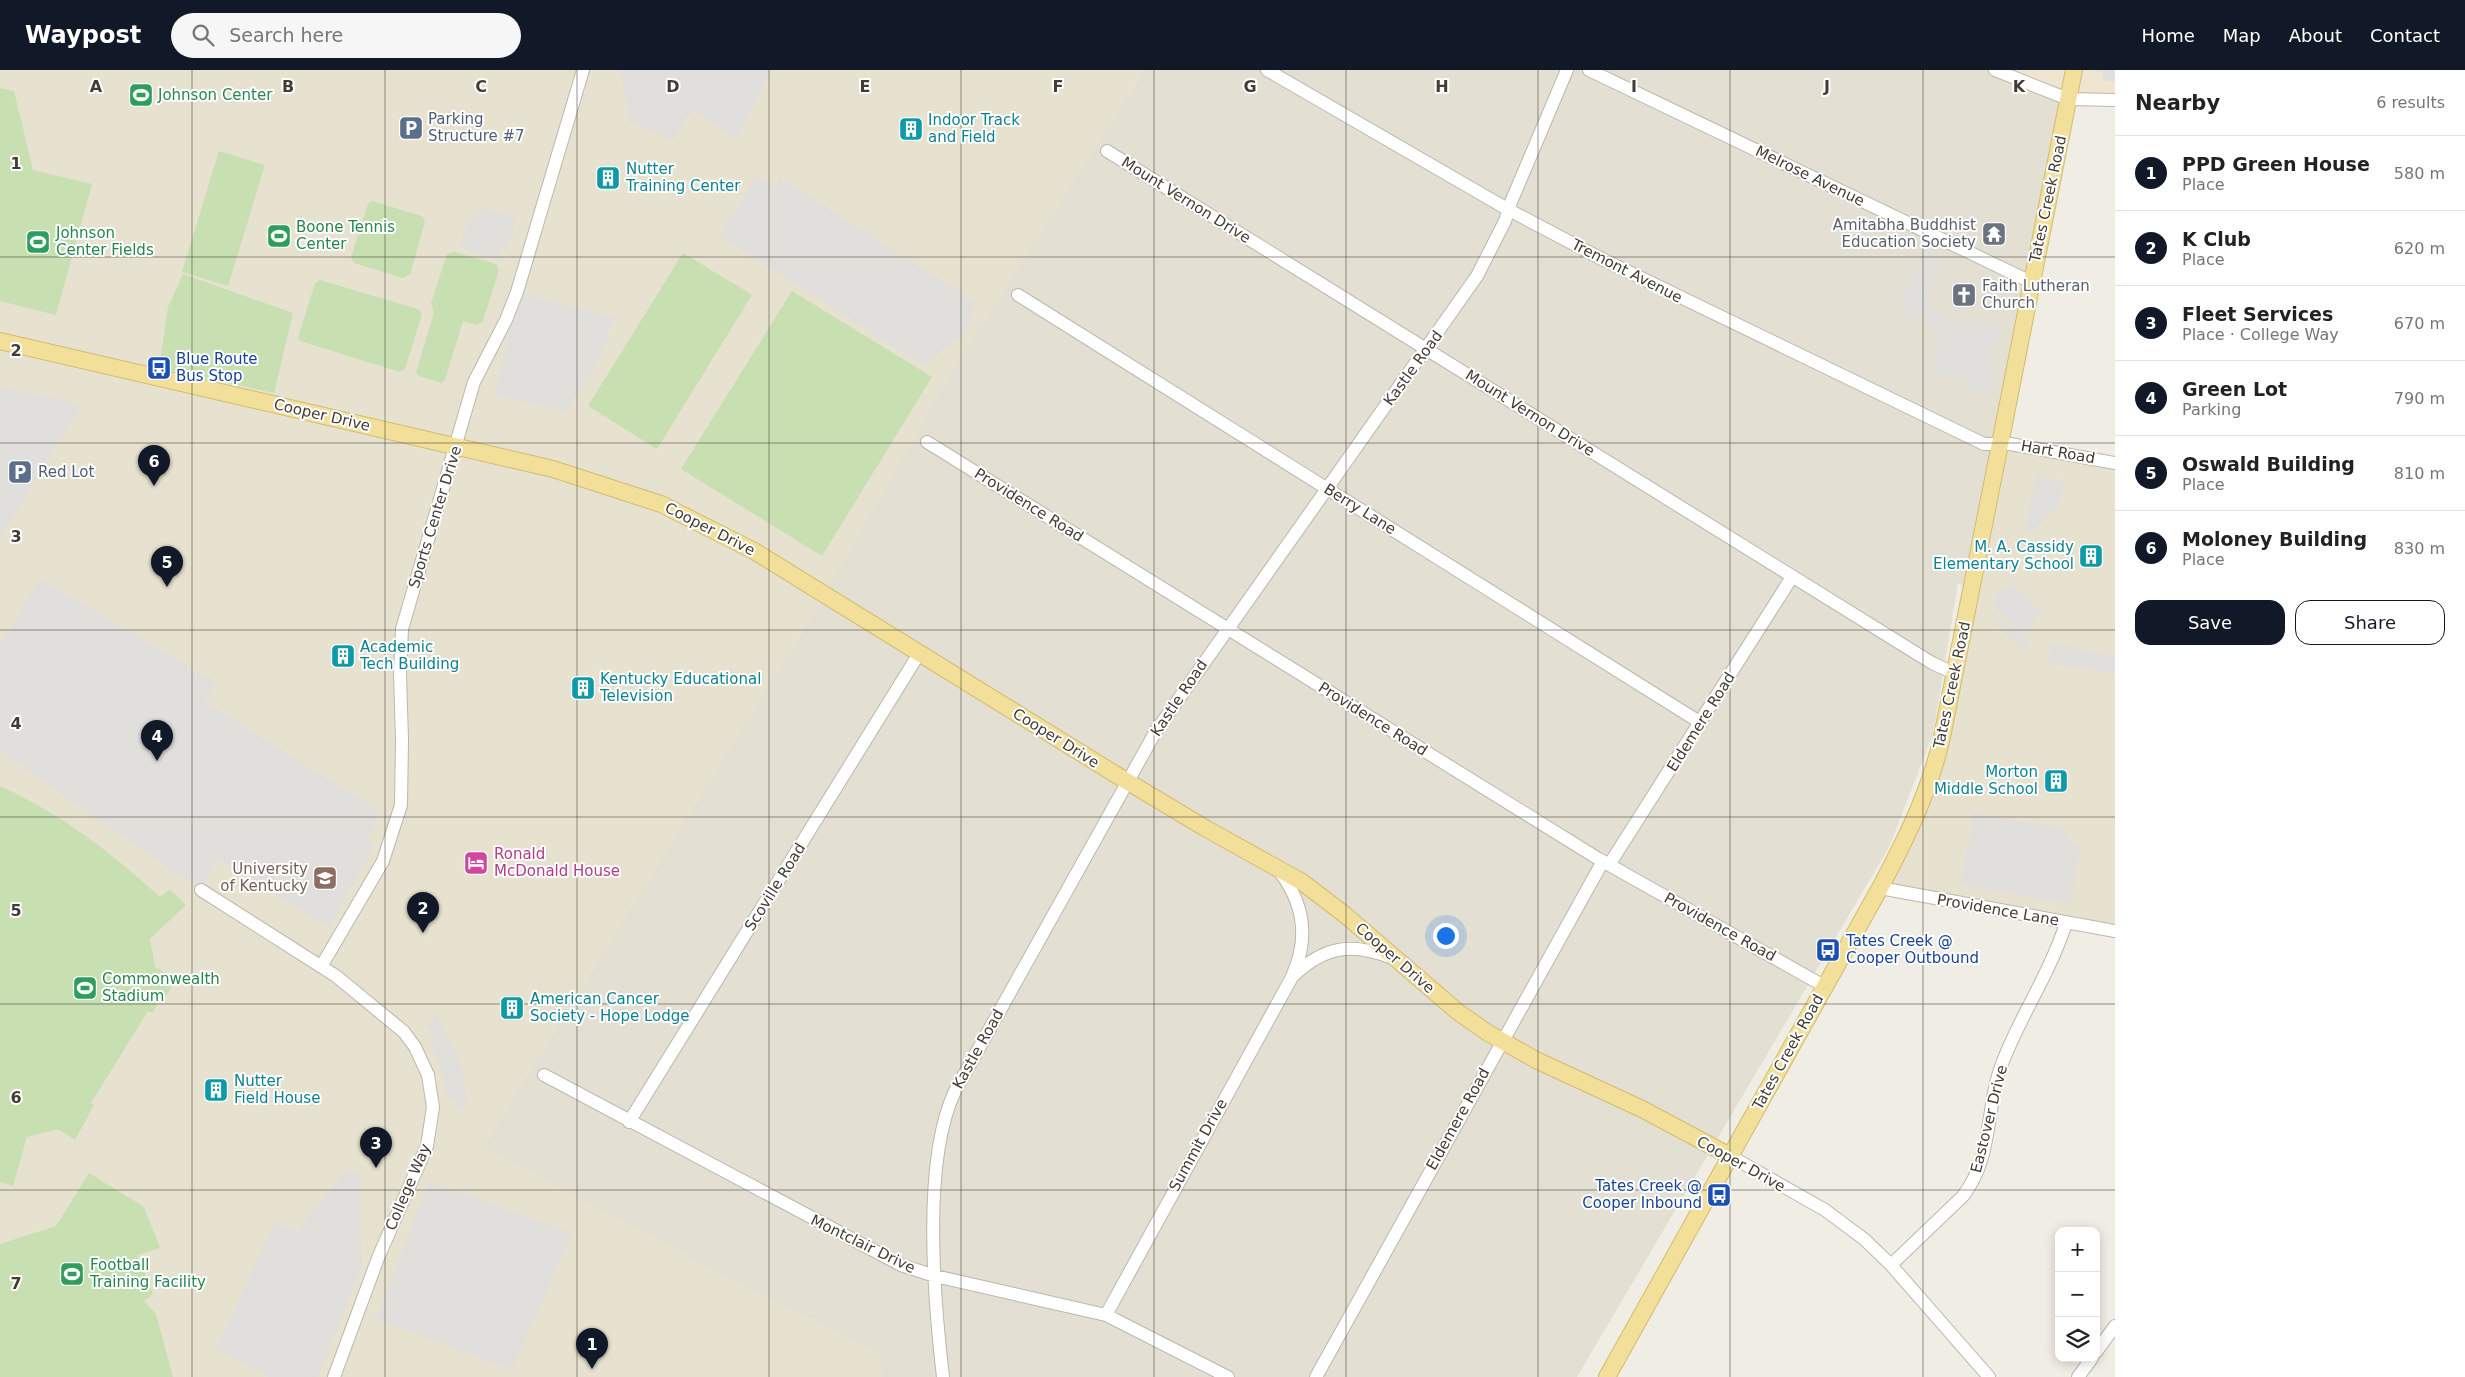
<!DOCTYPE html>
<meta charset="utf-8">
<style>
:root{--surface:#fff;--page:#f6f6f6;--text:#222;--muted:#767676;--line:#e0e0e0;--accent:#111827}
body{margin:0;font-family:"DejaVu Sans",sans-serif;background:var(--page);color:var(--text)}
.controls{position:absolute;right:15px;bottom:15px;display:grid;overflow:hidden;border-radius:10px;box-shadow:0 2px 12px #0003}
.controls button{width:45px;height:45px;display:grid;place-items:center;padding:0;border:0;border-bottom:1px solid var(--line);background:var(--surface);color:var(--text);font:25px sans-serif}
.you{position:absolute;left:1445px;top:865px;width:18px;height:18px;margin:-12px;border:4px solid #fff;border-radius:50%;background:#1a73e8;box-shadow:0 0 0 8px #1a73e833}
.badge{display:grid;place-items:center;width:32px;height:32px;border-radius:50%;background:var(--accent);color:#fff;font-size:16px;font-weight:700}
.pin{position:absolute;translate:-50% -41px;filter:drop-shadow(0 1px 2px #0008)}
.pin::after{content:'';position:absolute;top:26px;width:18px;height:15px;background:inherit;clip-path:polygon(0 0,100% 0,50% 100%)}
.list{margin:0;padding:0;list-style:none}
h2{display:flex;justify-content:space-between;align-items:center;height:65px;margin:0;padding:0 20px;font-size:21px}
h2 small{font-size:16px;font-weight:400;color:var(--muted)}
.list li{display:grid;grid-template-columns:32px 1fr auto;gap:15px;align-items:center;box-sizing:border-box;height:75px;padding:0 20px;border-top:1px solid var(--line)}
.list b{display:block;font-size:19px;white-space:nowrap}
.list p{margin:0;font-size:16px;white-space:nowrap;color:var(--muted)}
.list em{font-size:16px;font-style:normal;color:var(--muted)}
.actions{display:flex;gap:10px;padding:15px 20px}
.actions a{flex:1;padding:11px 0;border:1px solid var(--accent);border-radius:15px;text-align:center;font-size:18px;color:var(--accent)}
.actions .main{background:var(--accent);color:#fff}
.icon{flex:none;width:28px;height:28px;fill:none;stroke:currentColor;stroke-width:2;stroke-linecap:round;stroke-linejoin:round}
.map{position:relative;flex:none;width:2115px;height:1307px;overflow:hidden}
header{display:flex;align-items:center;gap:30px;box-sizing:border-box;height:70px;padding:0 25px;background:var(--accent);color:#fff}
header strong{font-size:24px}
nav{display:flex;gap:28px;margin-inline-start:auto;font-size:18px}
.search{width:350px;height:45px;background:var(--page);display:flex;align-items:center;gap:12px;box-sizing:border-box;padding:0 18px;border-radius:28px;color:var(--muted);font-size:19px}
main{display:flex}
aside{flex:1;background:var(--surface)}
.map>svg:first-child{display:block}
.residential{fill:#e3dfd2}
.commercial{fill:#f0e5d0}
.education{fill:#e7e2cf}
.green{fill:#c7dfb1}
.parking{fill:#e0dfdc}
.lines{fill:none;stroke-linecap:round;stroke-linejoin:round}
.minor-casing{stroke:#bcb7ab;stroke-width:14}
.major-casing{stroke:#d4bc6d;stroke-width:18}
.minor{stroke:#fff;stroke-width:12}
.major{stroke:#f1df9a;stroke-width:16}
.grid{fill:none;stroke:#413d34;stroke-width:1;stroke-opacity:0.55}
.labels{text-anchor:middle;stroke-width:4;stroke-linejoin:round;paint-order:stroke}
.leisure-label{font-size:15px;fill:#27864d;stroke:#fff;text-anchor:start}
.service-label{font-size:15px;fill:#4e5e75;stroke:#fff;text-anchor:start}
.culture-label{font-size:15px;fill:#0d838f;stroke:#fff;text-anchor:start}
.street-label{font-size:15px;fill:#413d34;stroke:#fff}
.worship-label{font-size:15px;fill:#5b616d;stroke:#fff;text-anchor:end}
.transit-label{font-size:15px;fill:#164399;stroke:#fff;text-anchor:start}
.hotel-label{font-size:15px;fill:#b23c85;stroke:#fff;text-anchor:start}
.education-label{font-size:15px;fill:#785e54;stroke:#fff;text-anchor:end}
.grid-label{font-size:16px;text-anchor:middle;font-weight:bold;fill:#413d34;stroke:#fff;stroke-width:4;stroke-linejoin:round;paint-order:stroke}
</style>
<header>
<strong>Waypost</strong>
<div class="search"><svg class="icon" aria-label="search" viewBox="0 0 24 24"><circle cx="10" cy="10" r="6"/><path d="M15 15l6 6"/></svg>Search here</div>
<nav><a>Home</a><a>Map</a><a>About</a><a>Contact</a></nav>
</header>
<main>
<div class="map">
<svg width="2115" height="1307" viewBox="0 0 2115 1307">
<rect width="100%" height="100%" fill="#efede4"/>
<!-- residential -->
<path class="residential" d="M1144 0H2074L1972 520 1958 513 1933 664 1889 777 1577 1307H882L879 1284 724 1206 483 1077 816 539 946 310Z"/>
<!-- commercial -->
<path class="commercial" d="M1996 0H2115V30L2068 29Z"/>
<!-- education -->
<path class="education" d="M0 0H1144L946 310 816 539 484 1077 724 1206 879 1284 882 1307H0Z
M2000 374 2115 393V861L1880 818 1925 726Z"/>
<!-- green -->
<path class="green" d="M0 18 14 21 33 100 92 114 56 245 0 231Z
M219 81 265 95 228 216 182 202Z
M372 131 422 146 425 152 410 204 403 208 354 193 351 187 368 134Z
M454 182 496 194 499 200 483 251 477 255 463 251 445 310 441 313 419 306 416 302 434 243 431 233 447 184Z
M683 183 752 225 657 379 588 336Z
M183 204 293 243 274 323 159 298 168 237Z
M320 210 418 239 422 244 405 299 400 302 300 271 298 267 315 213Z
M792 221 932 307 822 486 681 399Z
M0 716C61 744 111 782 160 827L170 819 186 835 150 869 155 897 176 909 165 928 161 927 152 943 148 941 91 1033 94 1035 75 1070 58 1059 27 1067 13 1116 0 1112Z
M89 1103 144 1137 160 1178 137 1185 153 1224 144 1231 156 1244 173 1307H0V1174L56 1156Z"/>
<!-- parking -->
<path class="parking" d="M621 0H772L737 69 692 40 672 70 629 51Z
M2093 0H2115V12L2103 10V2Z
M756 106 775 117 781 108 975 232 966 264 922 295 720 166Z
M482 137 516 148 506 181 500 179 497 189 460 177 468 150H475Z
M1926 179 1944 188 1938 194 1927 222 1930 235 1950 254 1965 256 1968 251 2002 257 2001 266 1992 279 1990 287 1998 290 1990 326 1966 320 1968 310 1932 303 1939 268 1921 246 1908 245 1903 239 1902 227Z
M517 222 616 248 607 263 612 266 566 342 495 325Z
M0 316 82 335 0 468Z
M2036 402 2043 409 2056 410 2065 408 2059 438 2048 443 2032 464 2026 459Z
M40 509 216 612 205 632 370 735 376 744V753L367 770 374 776 329 857 217 789 201 820 0 681V575Z
M2016 516 2044 544 2035 547 2027 567 1993 535 1995 525 2006 518Z
M2001 547 2030 575 2025 580 1994 553Z
M2051 572 2115 587V603L2047 593Z
M1974 743 2064 759 2074 773 2081 776 2070 834 1961 815Z
M437 945 461 995 467 1037 456 1038 455 1029 446 1028 442 1002 429 970 434 967V962L425 956Z
M347 1099 360 1105 361 1199 318 1307H269L216 1279 275 1153 298 1161Z
M429 1111 572 1163 512 1300 376 1249Z"/>
<g class="lines">
<defs>
<path id="minor" d="M1267 0 1509 140 1602 189 1984 374H2010L2115 393
M1589 0 2031 212
M1995 0 2068 29 2115 30
M1107 81 1932 593 1954 603
M1018 225 1701 653
M927 372 1597 788 1824 916
M1609 795 1792 507
M1280 802C1304 834 1309 868 1293 904
M1880 818 2115 861
M201 820 336 906 404 962 415 977 428 1005 433 1037 427 1076 378 1188 334 1307
M322 895 383 791 401 735 402 670 400 603 402 559 474 312 506 250 517 222 583 0
M544 1005 901 1195 935 1206 1106 1245 1228 1307
M629 1052 920 582
M1730 1086 1825 1140 1864 1169 1891 1195 1989 1307
M1891 1195 1963 1126C1994 1086 1985 1036 2003 991 2022 943 2050 903 2066 853
M1106 1245 1292 907C1324 876 1351 872 1392 888
M2096 1282 2115 1256
M943 1307C934 1230 922 1090 955 1021L1156 661 1477 206 1505 151 1511 132 1567 0
M1316 1307 1603 791
M2078 1307 2092 1288"/>
<path id="major" d="M0 271 553 399 661 434 754 481 1115 704 1205 758 1302 812 1344 844 1458 942 1488 963 1536 990 1642 1039 1730 1086
M1607 1307 1880 818C1906 769 1930 721 1942 667L2074 0"/>
</defs>
<!-- minor casing -->
<use href="#minor" class="minor-casing"/>
<!-- major casing -->
<use href="#major" class="major-casing"/>
<!-- minor -->
<use href="#minor" class="minor"/>
<!-- major -->
<use href="#major" class="major"/>
</g>
<!-- grid -->
<path class="grid" d="M192 0V1307M385 0V1307M577 0V1307M769 0V1307M961 0V1307M1154 0V1307M1346 0V1307M1538 0V1307M1730 0V1307M1923 0V1307M0 187H2115M0 373H2115M0 560H2115M0 747H2115M0 934H2115M0 1120H2115"/>
<!-- icons -->
<defs>
<symbol id="stadium-square" viewBox="-11 -11 22 22"><rect x="-9" y="-9" width="18" height="18" rx="4" fill="#2e9e5b" stroke="#fff"/><path d="M0-5a6.5 5 0 1 0 0 10a6.5 5 0 1 0 0-10ZM-3.5-1.8h7v3.6h-7Z" fill="#fff"/></symbol>
<symbol id="parking-square" viewBox="-11 -11 22 22"><rect x="-9" y="-9" width="18" height="18" rx="4" fill="#5c6f8a" stroke="#fff"/><path d="M-3.5-5.5H1a3.5 3.5 0 0 1 0 7H-1V5.5H-3.5ZM-1-3.4V-.6H.8a1.4 1.4 0 0 0 0-2.8Z" fill="#fff"/></symbol>
<symbol id="building-square" viewBox="-11 -11 22 22"><rect x="-9" y="-9" width="18" height="18" rx="4" fill="#0f9aa8" stroke="#fff"/><path d="M-4-6H4V6H1V3H-1V6H-4ZM-2.5-4.3h1.7v1.8h-1.7ZM.8-4.3h1.7v1.8H.8ZM-2.5-1h1.7V.8h-1.7ZM.8-1h1.7V.8H.8Z" fill="#fff"/></symbol>
<symbol id="temple-square" viewBox="-11 -11 22 22"><rect x="-9" y="-9" width="18" height="18" rx="4" fill="#6b7280" stroke="#fff"/><path d="M0-6L5-2H3V0L6.5 2.5H4V6H1.5V3h-3V6H-4V2.5H-6.5L-3 0V-2H-5Z" fill="#fff"/></symbol>
<symbol id="church-square" viewBox="-11 -11 22 22"><rect x="-9" y="-9" width="18" height="18" rx="4" fill="#6b7280" stroke="#fff"/><path d="M-1.2-6h2.4v3.5h3.3v2.4h-3.3V6h-2.4V-.1h-3.3v-2.4h3.3Z" fill="#fff"/></symbol>
<symbol id="bus-square" viewBox="-11 -11 22 22"><rect x="-9" y="-9" width="18" height="18" rx="4" fill="#1a4fb4" stroke="#fff"/><path d="M-5-6H5V4H4V6H2V4H-2V6H-4V4H-5ZM-3.5-4V0h7V-4ZM-3.5 1.2v1.5H-2V1.2ZM2 1.2v1.5H3.5V1.2Z" fill="#fff"/></symbol>
<symbol id="hotel-square" viewBox="-11 -11 22 22"><rect x="-9" y="-9" width="18" height="18" rx="4" fill="#d1479c" stroke="#fff"/><path d="M-6-4.5h1.5V1H6V5H4.5V3h-9V5H-6ZM-4 0a1.8 1.8 0 1 1 3.6 0ZM.5 0V-2.5h3Q6-2.5 6 0Z" fill="#fff"/></symbol>
<symbol id="university-square" viewBox="-11 -11 22 22"><rect x="-9" y="-9" width="18" height="18" rx="4" fill="#8d6e63" stroke="#fff"/><path d="M0-5L7-2L0 1L-7-2ZM-4 1L0 2.5L4 1V4Q0 6-4 4Z" fill="#fff"/></symbol>
</defs>
<g fill-rule="evenodd">
<use href="#stadium-square" x="127" y="11" width="28" height="28"/>
<use href="#parking-square" x="397" y="44" width="28" height="28"/>
<use href="#building-square" x="897" y="45" width="28" height="28"/>
<use href="#building-square" x="594" y="94" width="28" height="28"/>
<use href="#temple-square" x="1980" y="150" width="28" height="28"/>
<use href="#stadium-square" x="265" y="152" width="28" height="28"/>
<use href="#stadium-square" x="24" y="158" width="28" height="28"/>
<use href="#church-square" x="1950" y="211" width="28" height="28"/>
<use href="#bus-square" x="145" y="284" width="28" height="28"/>
<use href="#parking-square" x="6" y="388" width="28" height="28"/>
<use href="#building-square" x="2077" y="472" width="28" height="28"/>
<use href="#building-square" x="329" y="572" width="28" height="28"/>
<use href="#building-square" x="569" y="604" width="28" height="28"/>
<use href="#building-square" x="2042" y="697" width="28" height="28"/>
<use href="#hotel-square" x="462" y="779" width="28" height="28"/>
<use href="#university-square" x="311" y="794" width="28" height="28"/>
<use href="#bus-square" x="1814" y="866" width="28" height="28"/>
<use href="#stadium-square" x="71" y="904" width="28" height="28"/>
<use href="#building-square" x="498" y="924" width="28" height="28"/>
<use href="#building-square" x="202" y="1006" width="28" height="28"/>
<use href="#bus-square" x="1705" y="1111" width="28" height="28"/>
<use href="#stadium-square" x="58" y="1190" width="28" height="28"/>
</g>
<g class="labels">
<!-- leisure labels -->
<g class="leisure-label">
<text x="158" y="30">Johnson Center</text>
<text x="296" y="162">Boone Tennis<tspan x="296" dy="17">Center</tspan></text>
<text x="56" y="168">Johnson<tspan x="56" dy="17">Center Fields</tspan></text>
<text x="102" y="914">Commonwealth<tspan x="102" dy="17">Stadium</tspan></text>
<text x="90" y="1200">Football<tspan x="90" dy="17">Training Facility</tspan></text>
</g>
<!-- service labels -->
<g class="service-label">
<text x="428" y="54">Parking<tspan x="428" dy="17">Structure #7</tspan></text>
<text x="38" y="407">Red Lot</text>
</g>
<!-- culture labels -->
<g class="culture-label">
<text x="928" y="55">Indoor Track<tspan x="928" dy="17">and Field</tspan></text>
<text x="626" y="104">Nutter<tspan x="626" dy="17">Training Center</tspan></text>
<text x="2074" y="482" text-anchor="end">M. A. Cassidy<tspan x="2074" dy="17">Elementary School</tspan></text>
<text x="360" y="582">Academic<tspan x="360" dy="17">Tech Building</tspan></text>
<text x="600" y="614">Kentucky Educational<tspan x="600" dy="17">Television</tspan></text>
<text x="2038" y="707" text-anchor="end">Morton<tspan x="2038" dy="17">Middle School</tspan></text>
<text x="530" y="934">American Cancer<tspan x="530" dy="17">Society - Hope Lodge</tspan></text>
<text x="234" y="1016">Nutter<tspan x="234" dy="17">Field House</tspan></text>
</g>
<!-- street labels -->
<g class="street-label">
<text transform="translate(1810 106) rotate(26)" y="5">Melrose Avenue</text>
<text transform="translate(2048 129) rotate(-78)" y="5">Tates Creek Road</text>
<text transform="translate(1186 130) rotate(32)" y="5">Mount Vernon Drive</text>
<text transform="translate(1627 201) rotate(27)" y="5">Tremont Avenue</text>
<text transform="translate(1413 298) rotate(-54)" y="5">Kastle Road</text>
<text transform="translate(1530 343) rotate(32)" y="5">Mount Vernon Drive</text>
<text transform="translate(322 345) rotate(13)" y="5">Cooper Drive</text>
<text transform="translate(2058 382) rotate(10)" y="5">Hart Road</text>
<text transform="translate(1029 435) rotate(32)" y="5">Providence Road</text>
<text transform="translate(1360 439) rotate(32)" y="5">Berry Lane</text>
<text transform="translate(435 447) rotate(-73)" y="5">Sports Center Drive</text>
<text transform="translate(710 459) rotate(27)" y="5">Cooper Drive</text>
<text transform="translate(1952 615) rotate(-78)" y="5">Tates Creek Road</text>
<text transform="translate(1179 628) rotate(-56)" y="5">Kastle Road</text>
<text transform="translate(1373 649) rotate(32)" y="5">Providence Road</text>
<text transform="translate(1701 652) rotate(-58)" y="5">Eldemere Road</text>
<text transform="translate(1056 668) rotate(32)" y="5">Cooper Drive</text>
<text transform="translate(775 817) rotate(-58)" y="5">Scoville Road</text>
<text transform="translate(1998 840) rotate(10)" y="5">Providence Lane</text>
<text transform="translate(1720 857) rotate(29)" y="5">Providence Road</text>
<text transform="translate(1395 888) rotate(41)" y="5">Cooper Drive</text>
<text transform="translate(978 979) rotate(-61)" y="5">Kastle Road</text>
<text transform="translate(1788 982) rotate(-61)" y="5">Tates Creek Road</text>
<text transform="translate(1458 1049) rotate(-61)" y="5">Eldemere Road</text>
<text transform="translate(1989 1049) rotate(-76)" y="5">Eastover Drive</text>
<text transform="translate(1198 1075) rotate(-61)" y="5">Summit Drive</text>
<text transform="translate(1741 1094) rotate(29)" y="5">Cooper Drive</text>
<text transform="translate(408 1117) rotate(-67)" y="5">College Way</text>
<text transform="translate(863 1174) rotate(26)" y="5">Montclair Drive</text>
</g>
<!-- worship labels -->
<g class="worship-label">
<text x="1976" y="160">Amitabha Buddhist<tspan x="1976" dy="17">Education Society</tspan></text>
<text x="1982" y="221" text-anchor="start">Faith Lutheran<tspan x="1982" dy="17">Church</tspan></text>
</g>
<!-- transit labels -->
<g class="transit-label">
<text x="176" y="294">Blue Route<tspan x="176" dy="17">Bus Stop</tspan></text>
<text x="1846" y="876">Tates Creek @<tspan x="1846" dy="17">Cooper Outbound</tspan></text>
<text x="1702" y="1121" text-anchor="end">Tates Creek @<tspan x="1702" dy="17">Cooper Inbound</tspan></text>
</g>
<!-- hotel labels -->
<g class="hotel-label">
<text x="494" y="789">Ronald<tspan x="494" dy="17">McDonald House</tspan></text>
</g>
<!-- education labels -->
<g class="education-label">
<text x="308" y="804">University<tspan x="308" dy="17">of Kentucky</tspan></text>
</g>
</g>
<g class="grid-label">
<text x="96" y="22">A</text>
<text x="288" y="22">B</text>
<text x="481" y="22">C</text>
<text x="673" y="22">D</text>
<text x="865" y="22">E</text>
<text x="1058" y="22">F</text>
<text x="1250" y="22">G</text>
<text x="1442" y="22">H</text>
<text x="1634" y="22">I</text>
<text x="1827" y="22">J</text>
<text x="2019" y="22">K</text>
<text x="16" y="99">1</text>
<text x="16" y="286">2</text>
<text x="16" y="472">3</text>
<text x="16" y="659">4</text>
<text x="16" y="846">5</text>
<text x="16" y="1033">6</text>
<text x="16" y="1219">7</text>
</g>
</svg>
<div class="controls">
<button>+</button>
<button>−</button>
<button><svg class="icon" aria-label="layers" viewBox="0 0 24 24"><path d="M12 4l9 5-9 5-9-5zM3 14l9 5 9-5"/></svg></button>
</div>
<div class="you"></div>
<div class="pin badge" style="left:592px;top:1299px">1</div>
<div class="pin badge" style="left:423px;top:863px">2</div>
<div class="pin badge" style="left:376px;top:1098px">3</div>
<div class="pin badge" style="left:157px;top:691px">4</div>
<div class="pin badge" style="left:167px;top:517px">5</div>
<div class="pin badge" style="left:154px;top:416px">6</div>
</div>
<aside>
<h2>Nearby<small>6 results</small></h2>
<ul class="list">
<li><span class="badge">1</span><div><b>PPD Green House</b><p>Place</p></div><em>580 m</em></li>
<li><span class="badge">2</span><div><b>K Club</b><p>Place</p></div><em>620 m</em></li>
<li><span class="badge">3</span><div><b>Fleet Services</b><p>Place · College Way</p></div><em>670 m</em></li>
<li><span class="badge">4</span><div><b>Green Lot</b><p>Parking</p></div><em>790 m</em></li>
<li><span class="badge">5</span><div><b>Oswald Building</b><p>Place</p></div><em>810 m</em></li>
<li><span class="badge">6</span><div><b>Moloney Building</b><p>Place</p></div><em>830 m</em></li>
</ul>
<div class="actions"><a class="main">Save</a><a>Share</a></div>
</aside>
</main>
